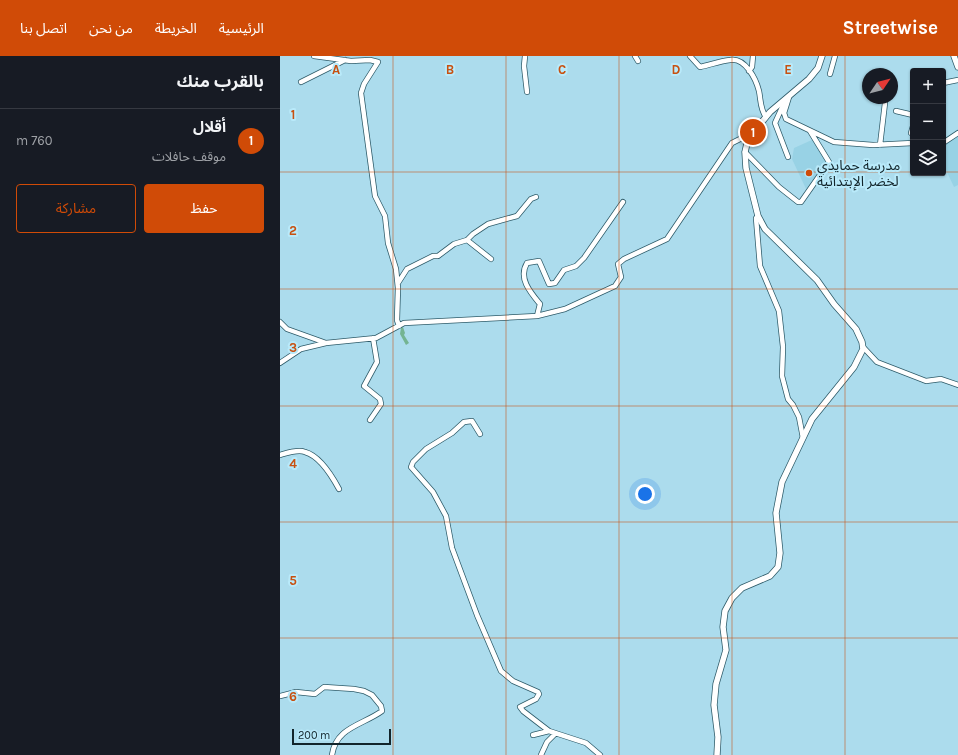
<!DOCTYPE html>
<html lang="ar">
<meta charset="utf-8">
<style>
:root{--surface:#171b24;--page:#242831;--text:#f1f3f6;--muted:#9ea1a6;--line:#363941;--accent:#d04b07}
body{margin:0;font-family:Karla,"Noto Sans Arabic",sans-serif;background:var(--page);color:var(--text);direction:rtl}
.controls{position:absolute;right:12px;top:12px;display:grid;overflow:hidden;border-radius:4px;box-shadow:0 1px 3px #0004}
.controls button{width:36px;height:36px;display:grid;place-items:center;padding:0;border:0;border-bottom:1px solid var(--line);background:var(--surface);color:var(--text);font:20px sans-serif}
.compass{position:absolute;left:582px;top:12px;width:36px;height:36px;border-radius:50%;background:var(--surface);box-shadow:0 1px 3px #0004;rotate:55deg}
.scale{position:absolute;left:12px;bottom:10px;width:99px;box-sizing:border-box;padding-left:4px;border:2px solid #12252b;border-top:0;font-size:11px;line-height:14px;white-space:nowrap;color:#12252b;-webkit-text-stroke:3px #b9eafa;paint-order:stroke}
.you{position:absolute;left:365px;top:438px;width:14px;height:14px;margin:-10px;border:3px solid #fff;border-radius:50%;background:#1a73e8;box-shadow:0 0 0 6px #1a73e833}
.badge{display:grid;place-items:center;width:26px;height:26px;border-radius:50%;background:var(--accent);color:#fff;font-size:13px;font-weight:700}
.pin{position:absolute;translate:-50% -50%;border:2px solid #fff;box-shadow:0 1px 4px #0006}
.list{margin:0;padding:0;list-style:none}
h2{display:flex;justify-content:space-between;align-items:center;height:52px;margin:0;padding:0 16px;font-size:17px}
h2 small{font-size:13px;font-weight:400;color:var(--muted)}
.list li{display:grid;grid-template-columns:26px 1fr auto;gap:12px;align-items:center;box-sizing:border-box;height:64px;padding:0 16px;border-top:1px solid var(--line)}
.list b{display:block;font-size:15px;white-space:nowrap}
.list p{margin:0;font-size:13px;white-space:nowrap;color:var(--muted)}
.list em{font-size:13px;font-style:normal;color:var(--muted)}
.actions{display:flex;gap:8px;padding:12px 16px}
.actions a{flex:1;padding:9px 0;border:1px solid var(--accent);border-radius:4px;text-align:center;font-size:14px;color:var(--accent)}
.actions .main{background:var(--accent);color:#fff}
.icon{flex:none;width:22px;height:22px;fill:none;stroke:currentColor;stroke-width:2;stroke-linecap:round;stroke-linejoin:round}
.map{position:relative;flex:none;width:678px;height:699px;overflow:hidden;direction:ltr}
header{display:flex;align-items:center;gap:24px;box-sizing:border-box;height:56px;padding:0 20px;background:var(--accent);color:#fff}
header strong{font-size:19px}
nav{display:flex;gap:22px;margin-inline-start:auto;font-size:14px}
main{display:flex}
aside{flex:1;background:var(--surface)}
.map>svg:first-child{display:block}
.built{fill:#98d2e5}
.green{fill:#74b492}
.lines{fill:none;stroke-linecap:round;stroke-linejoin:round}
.minor-casing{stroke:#2e5b69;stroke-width:6}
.major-casing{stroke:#2e5b69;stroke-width:7}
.minor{stroke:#fff;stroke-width:4.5}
.major{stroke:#fff;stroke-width:5.5}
.grid{fill:none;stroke:#c85111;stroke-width:1;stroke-opacity:0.55}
.poi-dot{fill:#d04b07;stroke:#b9eafa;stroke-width:1.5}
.labels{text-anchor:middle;stroke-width:4;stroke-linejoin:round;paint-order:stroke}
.poi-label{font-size:14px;fill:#12252b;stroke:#b9eafa;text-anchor:start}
.grid-label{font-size:13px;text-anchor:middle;font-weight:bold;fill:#c85111;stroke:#b9eafa;stroke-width:4;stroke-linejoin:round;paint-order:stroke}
</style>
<header>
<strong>Streetwise</strong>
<nav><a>الرئيسية</a><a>الخريطة</a><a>من نحن</a><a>اتصل بنا</a></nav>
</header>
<main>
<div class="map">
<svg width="678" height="699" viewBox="0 0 678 699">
<rect width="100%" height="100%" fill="#acdced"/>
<!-- built -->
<path class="built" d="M678 80V129L674 131 666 114 663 115V89Z
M534 83 547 105 527 135 512 103 514 92Z"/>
<!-- green -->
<path class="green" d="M123 271 125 277 124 279 129 287 126 289 120 278 121 272Z"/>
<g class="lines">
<defs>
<path id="minor" d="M34 0 71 5 90 4 98 6 84 28 81 37 95 140 105 160 108 187 116 213 118 232 117 264 119 270
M245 0 244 10 247 36
M355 0 358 5
M410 0 420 11C430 9 440 5 450 4 465 1 476 23 479 35 481 45 480 53 486 61
M469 15 472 11 473 0
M550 18 555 0
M21 26 65 4
M663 27 678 24
M509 41 504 57 506 63 554 86 593 89 633 87
M505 45 495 67 508 101
M616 55 633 59
M631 77 633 70
M663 87 678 77
M600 89 605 47
M465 96 499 131 518 146H521L549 106 530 75
M478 160 476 162 480 210 499 255 503 291 502 320 508 343 513 349 519 361 523 382
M187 184 211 203
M118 227 127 213 153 200H158L174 188 187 184 193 178 208 168 237 160 251 143 256 141
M257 260 260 248C250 236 238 222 247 207L259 205 269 228 275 227 284 214 296 210 304 202 343 146
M0 266 7 273 46 287
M583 291 597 306 646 325 661 323 678 329
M0 307 21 293 46 287 96 282 124 267 257 260 285 253 335 230 341 221 338 208 344 203 387 183 452 87 472 77
M90 364 101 348 100 343 84 330 97 306 93 282
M200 378 192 365 184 366 172 377 146 393 133 406 131 411 153 436 166 460 172 492 197 559 221 615 233 625 258 636 259 638 256 643 240 651 243 655 269 675 306 687 320 699
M0 399C7 397 18 393 25 396 40 400 52 420 59 433
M0 640 16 636 35 638 44 631 74 633 84 635 92 639 101 650 102 655C83 669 56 671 52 699
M253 679 269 675
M261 699 267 686 275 678"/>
<path id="major" d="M674 0 678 11
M437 699 438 681 434 649 436 628 446 594 443 571 445 555 452 542 462 532 490 520 498 511 500 497 496 457 502 426 532 363 574 311 583 293 582 286 576 273 554 248 537 224 485 173 478 160 466 112 465 96 468 83 490 56 529 23 538 12 542 0"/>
</defs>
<!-- minor casing -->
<use href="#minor" class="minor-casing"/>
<!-- major casing -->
<use href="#major" class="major-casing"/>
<!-- minor -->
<use href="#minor" class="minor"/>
<!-- major -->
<use href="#major" class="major"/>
</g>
<!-- grid -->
<path class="grid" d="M113 0V699M226 0V699M339 0V699M452 0V699M565 0V699M0 116H633M663 116H678M0 233H678M0 350H678M0 466H678M0 582H678"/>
<!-- markers -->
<circle class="poi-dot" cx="529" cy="117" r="4"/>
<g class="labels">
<!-- poi labels -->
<g class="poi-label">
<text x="537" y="114">مدرسة حمايدي<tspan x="537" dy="16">لخضر الإبتدائية</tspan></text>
</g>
</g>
<g class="grid-label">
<text x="56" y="18">A</text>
<text x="170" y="18">B</text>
<text x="282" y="18">C</text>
<text x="396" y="18">D</text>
<text x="508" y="18">E</text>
<text x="13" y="63">1</text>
<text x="13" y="179">2</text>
<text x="13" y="296">3</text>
<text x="13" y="412">4</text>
<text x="13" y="529">5</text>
<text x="13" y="645">6</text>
</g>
</svg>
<div class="controls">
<button>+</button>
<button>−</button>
<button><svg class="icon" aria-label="layers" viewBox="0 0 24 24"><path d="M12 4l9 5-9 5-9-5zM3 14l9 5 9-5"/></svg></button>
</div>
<svg class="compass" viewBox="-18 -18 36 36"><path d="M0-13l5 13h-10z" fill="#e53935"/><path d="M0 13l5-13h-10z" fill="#9ea1a6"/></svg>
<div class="scale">200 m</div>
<div class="you"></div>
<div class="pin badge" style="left:473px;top:76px">1</div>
</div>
<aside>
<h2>بالقرب منك<small></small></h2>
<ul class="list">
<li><span class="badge">1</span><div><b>أقلال</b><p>موقف حافلات</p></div><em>760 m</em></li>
</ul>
<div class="actions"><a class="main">حفظ</a><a>مشاركة</a></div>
</aside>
</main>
